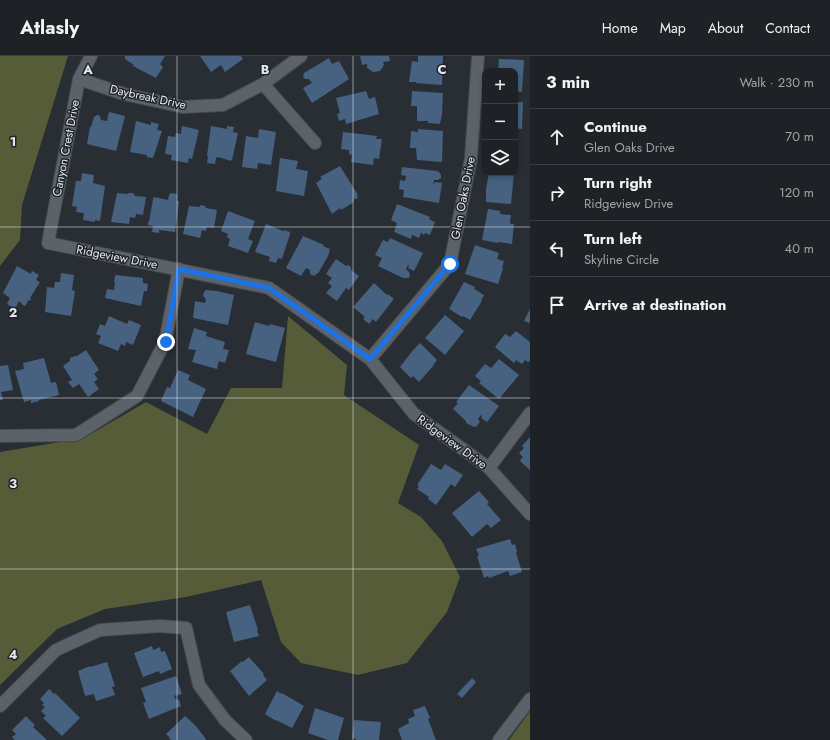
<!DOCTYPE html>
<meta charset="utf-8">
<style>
:root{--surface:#1e2227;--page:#2b2f33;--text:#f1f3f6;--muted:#a1a4a7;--line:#3c3f44}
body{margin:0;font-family:Jost,sans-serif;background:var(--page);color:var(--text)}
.controls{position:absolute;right:12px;top:12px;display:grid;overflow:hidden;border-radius:8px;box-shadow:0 2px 6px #0003}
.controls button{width:36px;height:36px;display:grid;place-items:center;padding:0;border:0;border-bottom:1px solid var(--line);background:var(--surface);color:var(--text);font:20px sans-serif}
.stop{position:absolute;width:12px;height:12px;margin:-9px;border:3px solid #1a73e8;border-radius:50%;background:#fff}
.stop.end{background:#1a73e8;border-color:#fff;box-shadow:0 1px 4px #0008}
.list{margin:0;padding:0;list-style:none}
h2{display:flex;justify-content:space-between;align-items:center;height:52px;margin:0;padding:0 16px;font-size:17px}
h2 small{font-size:13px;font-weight:400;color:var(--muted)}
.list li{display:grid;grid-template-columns:26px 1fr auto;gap:12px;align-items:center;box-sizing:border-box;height:56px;padding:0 16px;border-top:1px solid var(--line)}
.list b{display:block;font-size:15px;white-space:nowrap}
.list p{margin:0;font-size:13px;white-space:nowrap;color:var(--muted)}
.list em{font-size:13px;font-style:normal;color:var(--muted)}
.icon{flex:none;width:22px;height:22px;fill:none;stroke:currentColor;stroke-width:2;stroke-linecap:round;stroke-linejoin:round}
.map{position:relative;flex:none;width:530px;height:684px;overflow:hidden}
header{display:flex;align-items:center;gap:24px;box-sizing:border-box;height:56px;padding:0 20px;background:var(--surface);border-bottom:1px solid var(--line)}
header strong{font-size:19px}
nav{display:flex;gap:22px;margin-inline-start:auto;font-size:14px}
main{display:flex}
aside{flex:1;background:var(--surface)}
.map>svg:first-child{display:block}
.green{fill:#555c37}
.building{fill:#466280}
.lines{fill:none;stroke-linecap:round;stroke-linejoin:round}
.minor-casing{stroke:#44494e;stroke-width:14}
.minor{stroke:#5c6269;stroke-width:12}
.route{stroke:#1a73e8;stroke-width:5}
.grid{fill:none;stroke:#e5e9ee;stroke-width:1;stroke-opacity:0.55}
.labels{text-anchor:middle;stroke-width:3;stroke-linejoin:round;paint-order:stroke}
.street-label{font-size:12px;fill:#e5e9ee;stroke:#1f242a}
.grid-label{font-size:13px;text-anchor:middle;font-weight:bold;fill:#e5e9ee;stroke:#1f242a;stroke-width:3;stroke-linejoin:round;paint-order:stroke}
</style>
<header>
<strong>Atlasly</strong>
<nav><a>Home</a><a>Map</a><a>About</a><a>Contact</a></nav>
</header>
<main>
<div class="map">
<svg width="530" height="684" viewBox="0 0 530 684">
<rect width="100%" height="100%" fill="#282e34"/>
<!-- green -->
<path class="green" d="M0 0H68L22 149 20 184 0 210Z
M288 260 347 309 344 339 419 389 398 447 421 461 442 485 460 521 447 556 407 607 358 619 301 607 281 586 261 524 186 541 105 553 57 573 0 629V396L84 382 146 346 207 378 231 332H282Z
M530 655V684H509Z"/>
<!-- building -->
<path class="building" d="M125 0H165L160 8 163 11 156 22 133 10 134 9 125 3Z
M200 0H241L243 3 225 16 221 9 211 16Z
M360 0H389L390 5 383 6 384 9 380 15 373 16 367 12V8L362 9Z
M418 0H443L442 29 416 27V26H409L412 5 418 6Z
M329 2 332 8 339 5 349 23 312 47 303 32 312 27 309 23H305L303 20 304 17Z
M499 3 524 4 522 36 515 35V15H498Z
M366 35 369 43 375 41 379 58 346 68 345 63 339 65 337 58 340 57 336 42Z
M412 35 443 37 442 59 440 68 428 67V65H417V50H411Z
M515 46H523L522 73 515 72Z
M109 56 125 60 116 95 87 88 90 71H91L94 61 97 59 100 60 101 64 107 65Z
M136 65 151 69V66L159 68 157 74 162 75 153 102 147 101V99L130 96Z
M182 70 199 74 192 103 189 102 188 107 171 104 172 99 165 98 168 80 175 81 176 77 181 78Z
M211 70 227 73V70L234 71 233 76 238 77 232 104H231V105L218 101 216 102 215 108 207 107 208 101 207 100Z
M259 73 276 76 271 109 258 107 257 113 242 111 246 80 258 82Z
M418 73 443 75 442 106 417 104 416 92H410L411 75 418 76Z
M343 76 377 80 376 83H382L379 103 374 102 373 109 351 106 352 99 349 98V94L341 93Z
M515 81H517V95H515Z
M280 102 298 105 296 113 308 115 304 140 276 135Z
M340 110 358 139H357L358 142 353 144 354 146 341 154 340 152 332 158 316 127 322 123 320 121Z
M402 111 437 115 439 116 441 119V122L438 124H434L433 129 435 126 442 127 439 147 403 141 404 134 399 133 400 124 405 125 406 120 401 119Z
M82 117 94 119 93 127 105 130 100 165 95 164V166L83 164 84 157 76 156 77 151 72 150 76 125H81Z
M489 117H514L511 148 486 146V133Z
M117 137 127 138 129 137H133L135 140 146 141 143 159 136 158 135 162 130 161 129 168 111 166Z
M171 137 177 138V145H179L175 176 159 174V177L152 176 153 170 148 169V166H149L153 143 154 141 168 144 169 139Z
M397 148 430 161 429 163 435 166 430 179 425 177 424 179 421 177 419 182 412 179 411 183 394 176 397 167 391 164Z
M201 149 205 150 206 152 217 154 214 172 207 171 206 175 202 174 200 182 183 178 189 150 199 151Z
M488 153 500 155V158L511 159 510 166 511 168H514L512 188 498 186V187L482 184Z
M228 155 255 165 248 183 253 185 248 197 228 190 230 183 227 181 228 178 221 175Z
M266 168 283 175 284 174 290 176V178L282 203 278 202 276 207 269 205 270 201 255 196Z
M303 180 324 189 323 190 330 193 328 200 319 216 314 220 310 218V214L306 212 301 220 286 212Z
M390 182 423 197 414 215 408 212 409 210 408 209 406 213 409 216 410 219 409 222H403L378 210 382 202 375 199 383 184 388 186Z
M475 189 499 197 497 203 504 205 502 212 503 213 498 228 465 218Z
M336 203 346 210 348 209 351 211V214L359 220 349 234 346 232 337 245 326 237 332 230 328 227 332 222 326 218Z
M17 210 31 218 32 215 39 219 36 224 40 226 30 242 31 243 30 245 28 244 26 249 24 250 19 245 15 253 7 248 10 242 3 237Z
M61 217 74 219 72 234 75 235 71 260 45 256 47 231 54 232 55 226H60Z
M116 219 143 222V227L148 228 147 235H144L141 250 105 242 107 233 114 234 115 227 114 226 115 220Z
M464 226 475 231 474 233 484 239 481 245H482L470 264 463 260 462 261 449 253Z
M374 227 387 239 388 238 393 242V244L376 266 373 263 369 268 363 263 365 261 353 251Z
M206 234 217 235 234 239 228 269 193 262 195 245 205 247 206 243 203 240 204 236Z
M530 253V267L524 265Z
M445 259 464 275 445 299 425 282Z
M109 260 127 268 129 264 141 269 133 289 126 286 125 290 121 288 118 295 98 287 101 280 96 278 100 268 105 270Z
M255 266 269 270 270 268 285 272 276 306 246 298Z
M194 272 207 276 206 280 225 286 223 293 229 294 225 307 219 305 217 313 192 306 196 294 188 293Z
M516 275 530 286V306L529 305 528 306 525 304 522 308 516 304 514 307 495 291 505 278 510 281Z
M420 287 437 304 433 309H434L419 326 413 320 411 322 400 311 413 294Z
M86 294 99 314 94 318 98 323 94 326 99 333 88 341 79 328 73 332 68 326 72 324 63 310 70 305V302L75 300H77Z
M44 302 51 327 56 326 59 339 39 344V345L31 347V344L24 346 15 315 24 313 23 307Z
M499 303 519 319 499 343 479 327 481 325 475 320 485 308 491 312Z
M8 309 13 334 1 336 3 344H0V310Z
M178 314 190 319 188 324 206 333 193 361 161 345 167 331 170 332Z
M469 329 499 350 487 366 481 362 482 360 481 359 478 363 480 366 476 371 475 370 474 371 466 367V365L453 353 458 347 456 346Z
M530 381V414L521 406 520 404 523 401 519 397 524 392 522 390Z
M431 408 441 414 445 408 463 419 455 431 451 428 436 449 428 443 429 441 417 433 419 430 417 429Z
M479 435 489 446 487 448 501 464 491 472 487 468 472 481 452 457Z
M510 483 512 489 515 488 517 496 516 497 522 516 510 520 508 515 489 522 488 520 484 522 477 500 479 499 476 493Z
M250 549 258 574 257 575 259 580 234 586 226 556Z
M152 590 153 594 160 591 161 596 165 595 172 613 160 618 159 615 143 621 134 597Z
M249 601 264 618 263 619 267 624 249 640 230 615 242 605 243 606Z
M107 606 115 630 112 631 115 639 96 645 94 638 85 640 78 615 90 610V611Z
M176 620 182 638 175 640V638L174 639 175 643 179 644 181 650 149 663 143 647 146 646 141 632Z
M472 622 476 626 462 642 457 638Z
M49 633 54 638 55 637 80 662 62 680 43 662 46 660 41 655 45 651 42 649 44 647 40 643Z
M277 635 282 638V637L304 650 292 672 276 664V665L265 658Z
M425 650 430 662 428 663 436 684H402L398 673 409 667 408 663 415 660 413 654Z
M315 652 344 662 338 684H328L308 677Z
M26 660 35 669 33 671 46 683V684H15L12 681 16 678 12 674Z
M185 660 195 669 206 683 205 684H171L169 682H170L166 678Z
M354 664 381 666 379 684H356V683L352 682Z"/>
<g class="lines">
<defs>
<path id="minor" d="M91 0 79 23 48 187 269 232 370 303 414 358 489 412 530 458
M79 23 124 38 183 51 223 49 263 28 301 0
M263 28 315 87
M370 303 450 208 471 102 478 0
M0 380 76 379 137 340 165 286 179 213
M489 412 530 357
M0 650 56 594 100 574 160 570 186 572 199 629 225 664 246 684
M499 684 530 643"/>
</defs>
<!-- minor casing -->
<use href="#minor" class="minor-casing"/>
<!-- minor -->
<use href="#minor" class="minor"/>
</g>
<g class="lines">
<!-- route -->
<path class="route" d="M166 286 179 213 269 232 370 303 450 208"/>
</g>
<!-- grid -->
<path class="grid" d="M177 0V684M353 0V684M0 171H530M0 342H530M0 513H530"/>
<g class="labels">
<!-- street labels -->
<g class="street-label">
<text transform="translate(148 41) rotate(12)" y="4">Daybreak Drive</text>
<text transform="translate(66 92) rotate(-79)" y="4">Canyon Crest Drive</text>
<text transform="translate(463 142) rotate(-79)" y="4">Glen Oaks Drive</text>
<text transform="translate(117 201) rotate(11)" y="4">Ridgeview Drive</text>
<text transform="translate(452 386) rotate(36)" y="4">Ridgeview Drive</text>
</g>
</g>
<g class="grid-label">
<text x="88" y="18">A</text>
<text x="265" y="18">B</text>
<text x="442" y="18">C</text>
<text x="13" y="90">1</text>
<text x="13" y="261">2</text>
<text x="13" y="432">3</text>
<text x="13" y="603">4</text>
</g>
</svg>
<div class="controls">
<button>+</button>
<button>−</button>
<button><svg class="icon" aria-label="layers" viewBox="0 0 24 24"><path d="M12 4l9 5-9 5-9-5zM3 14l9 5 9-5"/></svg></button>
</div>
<div class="stop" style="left:450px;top:208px"></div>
<div class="stop end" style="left:166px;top:286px"></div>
</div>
<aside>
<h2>3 min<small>Walk · 230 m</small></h2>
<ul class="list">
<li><svg class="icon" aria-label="ahead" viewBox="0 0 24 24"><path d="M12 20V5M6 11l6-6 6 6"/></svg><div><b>Continue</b><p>Glen Oaks Drive</p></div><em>70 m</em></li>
<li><svg class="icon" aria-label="right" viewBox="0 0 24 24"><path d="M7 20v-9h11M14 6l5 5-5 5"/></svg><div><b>Turn right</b><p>Ridgeview Drive</p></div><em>120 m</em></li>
<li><svg class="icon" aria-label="left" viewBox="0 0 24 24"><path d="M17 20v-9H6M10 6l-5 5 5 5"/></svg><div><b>Turn left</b><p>Skyline Circle</p></div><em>40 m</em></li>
<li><svg class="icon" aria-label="arrive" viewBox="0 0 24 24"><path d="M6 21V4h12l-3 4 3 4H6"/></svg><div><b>Arrive at destination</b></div></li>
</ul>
</aside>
</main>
